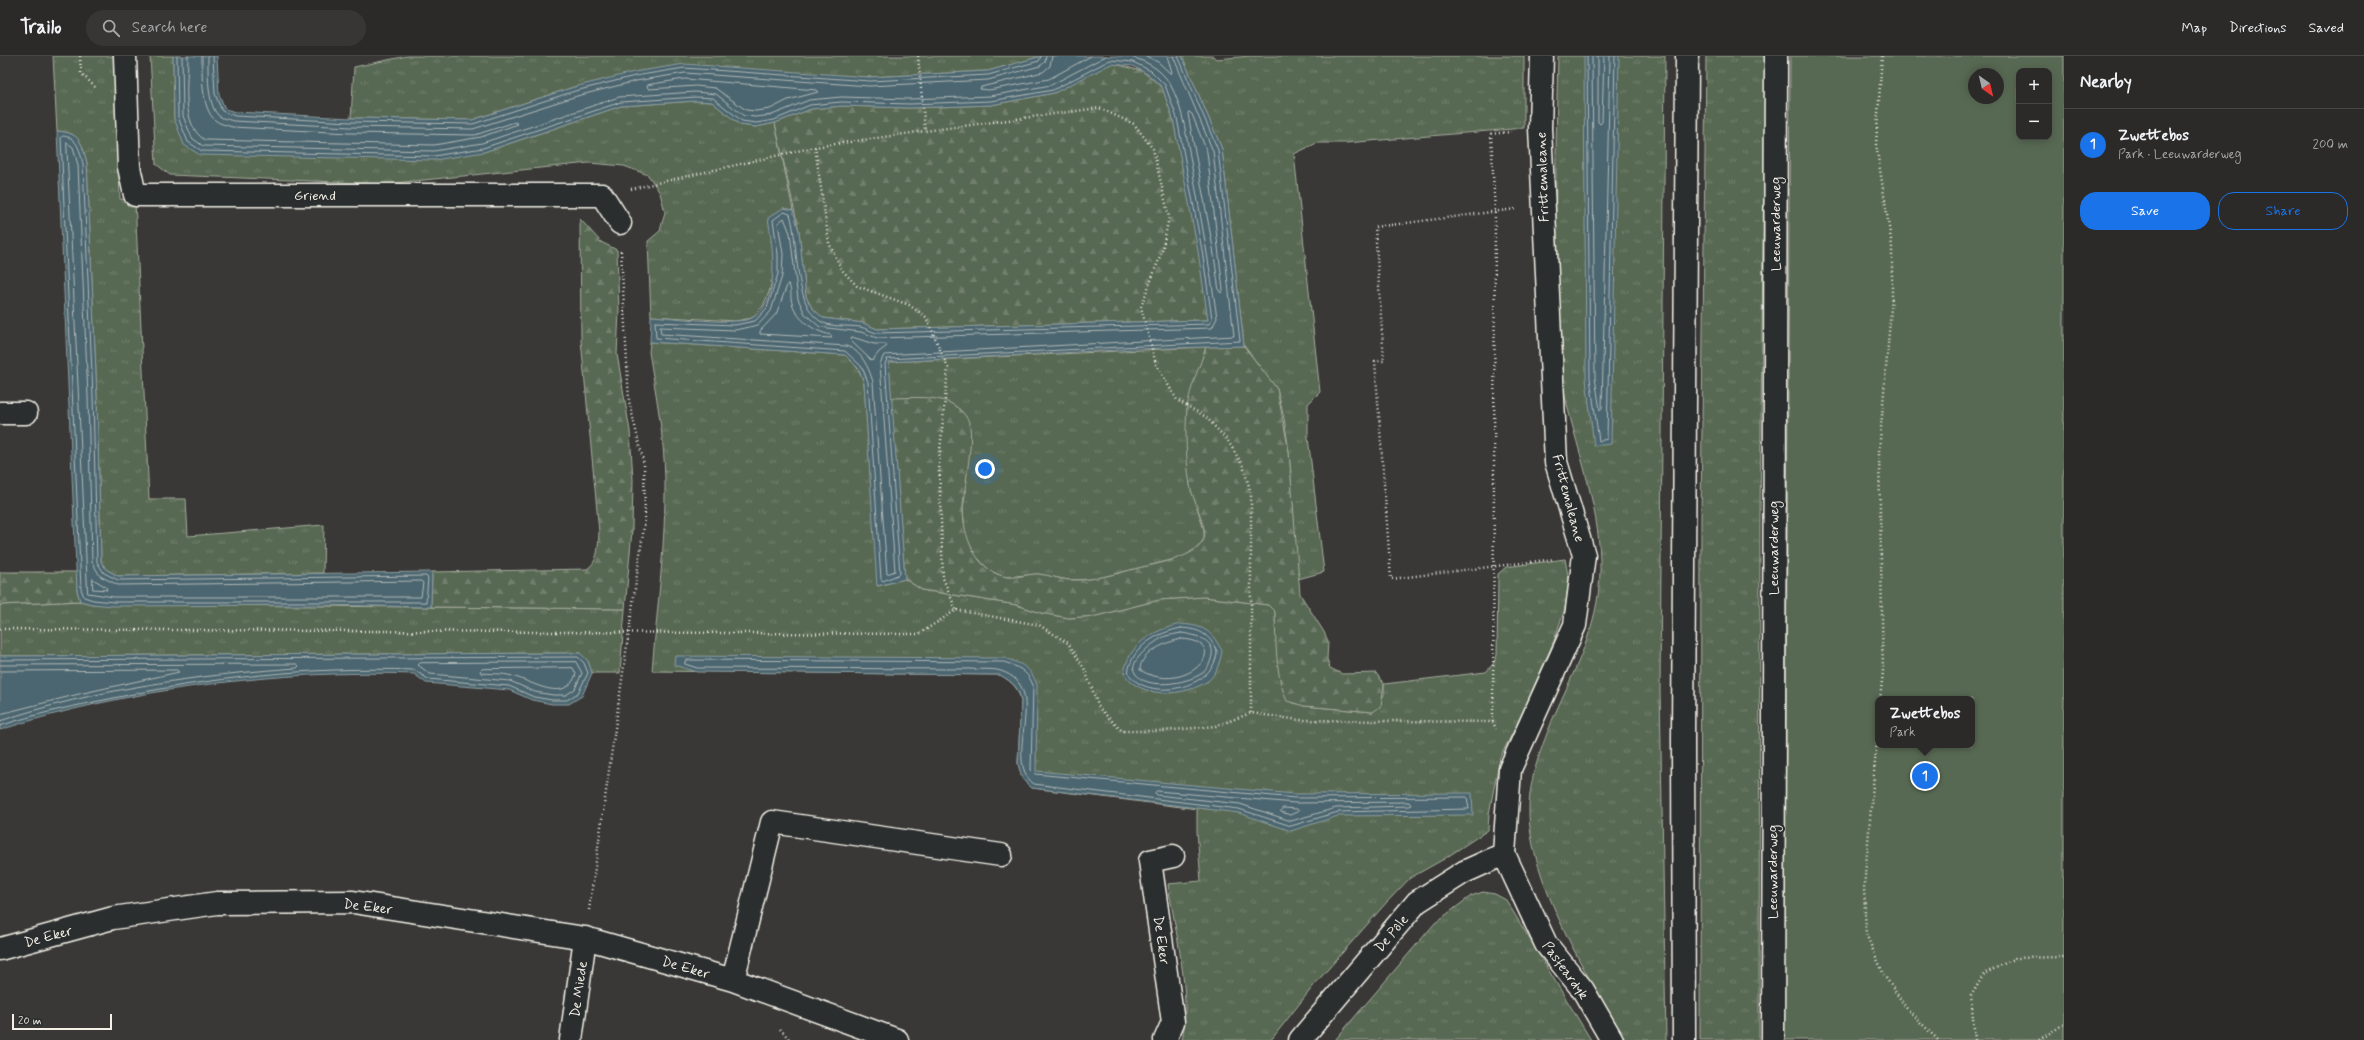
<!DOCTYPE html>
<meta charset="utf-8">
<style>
:root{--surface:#2b2a29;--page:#373635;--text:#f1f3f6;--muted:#a6a7a8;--line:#474646;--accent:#1a73e8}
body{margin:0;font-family:Mynerve,sans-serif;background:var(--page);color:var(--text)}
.controls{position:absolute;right:12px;top:12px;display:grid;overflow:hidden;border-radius:8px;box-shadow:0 2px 10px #0003}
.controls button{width:36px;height:36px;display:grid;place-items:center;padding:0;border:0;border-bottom:1px solid var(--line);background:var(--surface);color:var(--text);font:20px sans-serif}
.compass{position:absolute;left:1968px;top:12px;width:36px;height:36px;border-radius:50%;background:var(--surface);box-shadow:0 2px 10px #0003;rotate:146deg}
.scale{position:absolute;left:12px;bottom:10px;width:100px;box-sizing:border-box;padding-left:4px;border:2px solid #f4f1e8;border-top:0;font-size:11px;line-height:14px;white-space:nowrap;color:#f4f1e8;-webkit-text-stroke:3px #2a2d2e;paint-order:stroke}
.you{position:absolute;left:985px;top:413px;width:14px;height:14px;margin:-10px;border:3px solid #fff;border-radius:50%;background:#1a73e8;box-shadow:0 0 0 6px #1a73e833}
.badge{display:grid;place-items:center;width:26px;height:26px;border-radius:50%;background:var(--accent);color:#fff;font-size:13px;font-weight:700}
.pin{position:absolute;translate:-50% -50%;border:2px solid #fff;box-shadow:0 1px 4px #0006}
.popup{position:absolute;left:1875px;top:640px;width:100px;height:52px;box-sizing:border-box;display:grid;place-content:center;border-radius:8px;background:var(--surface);filter:drop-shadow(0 1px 3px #0005);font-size:13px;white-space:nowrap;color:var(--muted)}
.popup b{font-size:15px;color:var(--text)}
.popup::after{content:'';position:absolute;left:50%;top:100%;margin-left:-8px;border:8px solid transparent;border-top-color:var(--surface)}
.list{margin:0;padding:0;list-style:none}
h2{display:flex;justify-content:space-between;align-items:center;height:52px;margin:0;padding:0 16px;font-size:17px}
h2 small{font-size:13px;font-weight:400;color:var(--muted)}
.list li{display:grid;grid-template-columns:26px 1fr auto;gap:12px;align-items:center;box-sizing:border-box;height:72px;padding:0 16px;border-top:1px solid var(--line)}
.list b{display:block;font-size:15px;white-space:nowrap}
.list p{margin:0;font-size:13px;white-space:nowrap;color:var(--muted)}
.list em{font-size:13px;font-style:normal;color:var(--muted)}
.actions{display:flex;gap:8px;padding:12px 16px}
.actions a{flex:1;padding:9px 0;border:1px solid var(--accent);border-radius:16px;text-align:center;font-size:14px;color:var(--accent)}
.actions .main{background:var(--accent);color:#fff}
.icon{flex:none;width:22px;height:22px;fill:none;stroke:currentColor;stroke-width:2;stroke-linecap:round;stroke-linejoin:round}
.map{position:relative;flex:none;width:2064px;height:984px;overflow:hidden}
header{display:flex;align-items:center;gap:24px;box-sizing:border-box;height:56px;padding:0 20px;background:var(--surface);border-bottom:1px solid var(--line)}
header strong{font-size:19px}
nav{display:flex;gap:22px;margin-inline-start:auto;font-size:14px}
.search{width:280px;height:36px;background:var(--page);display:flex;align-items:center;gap:10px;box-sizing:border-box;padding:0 14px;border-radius:22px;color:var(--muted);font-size:15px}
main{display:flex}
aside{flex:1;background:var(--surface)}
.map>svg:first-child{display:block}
.grass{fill:url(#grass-tufts);stroke:#a6ad9e}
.forest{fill:url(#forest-firs);stroke:#a6ad9e}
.green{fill:#586953;stroke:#a6ad9e;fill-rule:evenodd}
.water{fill:#4c6670;stroke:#8f9ea0}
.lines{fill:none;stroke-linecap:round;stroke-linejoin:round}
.shore{stroke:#b1b9b8;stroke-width:1}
.street-casing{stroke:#f4f1e8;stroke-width:25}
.secondary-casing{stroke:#f4f1e8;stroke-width:25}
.path{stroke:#f4f1e8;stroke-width:2.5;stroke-dasharray:1 3;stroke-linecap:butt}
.street{stroke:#2a2d2e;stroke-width:22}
.secondary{stroke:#2a2d2e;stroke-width:22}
.labels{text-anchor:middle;stroke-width:4;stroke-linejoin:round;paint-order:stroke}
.street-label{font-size:14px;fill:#f4f1e8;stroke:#2a2d2e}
</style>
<header>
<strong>Trailo</strong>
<div class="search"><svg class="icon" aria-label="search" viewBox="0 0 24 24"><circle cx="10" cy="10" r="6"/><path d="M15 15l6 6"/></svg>Search here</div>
<nav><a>Map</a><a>Directions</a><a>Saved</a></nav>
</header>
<main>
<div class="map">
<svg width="2064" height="984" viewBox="0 0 2064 984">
<defs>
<pattern id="grass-tufts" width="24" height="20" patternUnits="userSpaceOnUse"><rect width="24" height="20" fill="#586953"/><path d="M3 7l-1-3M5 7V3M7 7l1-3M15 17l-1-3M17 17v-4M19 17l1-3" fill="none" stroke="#717f6c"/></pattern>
<pattern id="forest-firs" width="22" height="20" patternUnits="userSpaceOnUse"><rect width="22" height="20" fill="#586953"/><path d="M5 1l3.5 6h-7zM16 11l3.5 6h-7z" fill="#717f6c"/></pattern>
</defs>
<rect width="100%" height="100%" fill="#393837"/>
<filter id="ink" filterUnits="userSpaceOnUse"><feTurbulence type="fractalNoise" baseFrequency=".025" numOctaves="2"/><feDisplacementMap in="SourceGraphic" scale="8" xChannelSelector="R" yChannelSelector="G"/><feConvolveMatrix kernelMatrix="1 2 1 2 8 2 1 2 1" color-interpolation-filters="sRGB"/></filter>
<g filter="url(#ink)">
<!-- grass -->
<path class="grass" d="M53 0H114L120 143 135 144 149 443H186L188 480 324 469 323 517 118 520 107 514 101 506 97 341 87 107C81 86 81 77 57 75Z
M150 0H173L174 62 484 96 621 50 696 45 712 46 740 69 756 71 775 67 793 154 783 152 774 198V218L769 236 763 250 752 262 735 265 651 260 648 185 660 175 665 156 660 137 648 119 624 110 589 107 385 128 170 119 156 108Z
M407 0H1042L988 15 869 21 818 19 574 31 472 64 351 62 354 11Z
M1182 0H1213L1216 3 1251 0H1524V72L1346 87H1317L1294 98 1320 336 1308 348V381L1324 516 1298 523 1289 396 1284 362 1277 333 1244 290 1222 93Z
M1558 0H1665L1660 634 1666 984H1626C1590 927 1528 822 1529 754 1529 721 1542 690 1554 660 1577 608 1602 564 1600 504 1598 432 1564 365 1557 293 1554 266 1556 238 1556 211 1555 141 1556 70 1558 0Z
M1706 0H1765L1760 465 1759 984H1700L1701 465Z
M650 286 845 299C855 307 860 315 864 327L878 530 905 523 922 534 1017 549 1041 557 1069 562 1096 560 1159 544 1204 541 1268 549 1275 556 1277 592 1304 650 1373 656 1384 639V628L1486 616 1493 608 1497 599 1498 518 1506 511 1565 503 1569 524 1565 552 1554 585 1516 671 1500 701 1489 758 1488 774 1444 803 1410 822 1386 847 1315 928 1271 984H1182C1192 939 1175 875 1168 828L1201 825 1197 775V753L1032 732 1022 723 1018 707 1021 645C1018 631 1012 626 1000 619L652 615C657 552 666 487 665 423 664 380 656 339 649 296Z
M1206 291 1187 352 1190 429 1204 474V483L1197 492 1183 501 1095 523 1068 524 1038 518 1004 521 989 514 974 498 965 478 963 452 966 432 967 409 935 343 891 342 889 306Z
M80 545 92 548 625 553 620 617H592L588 605 580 597 0 600V549Z
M1483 836 1495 838 1506 844 1591 984H1335L1435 867 1471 840Z"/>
<!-- forest -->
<path class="forest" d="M1111 7 1142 15 1162 31 1173 63 1199 194 1208 264 877 273 863 267 823 262 812 252 806 241 799 175 775 67 811 53 842 50 910 52 991 49 1054 37Z
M580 163 601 186 617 194 619 255 617 298 630 375 633 424 632 474 625 553 431 551 432 516 587 513C599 505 598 490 599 476L581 284Z
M1244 290 1277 333 1289 396 1300 538 1324 576 1328 585 1327 603 1330 612 1342 618 1376 617 1384 628 1381 650 1373 656 1304 650 1287 645C1275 619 1276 585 1275 556L1268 549 1204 541 1159 544 1096 560 1069 562 1041 557 1017 549 922 534 905 523 891 342C917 342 953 336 968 364 976 379 963 434 963 453 963 479 975 513 1003 520 1014 524 1028 517 1039 518 1049 519 1059 523 1069 524 1093 525 1115 518 1138 512 1155 508 1197 502 1204 483 1208 472 1192 442 1190 429 1186 405 1185 375 1187 352 1190 331 1200 310 1206 291Z
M0 516H77V534L80 545 0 549Z"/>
<!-- green -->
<path class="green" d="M1790 0H2064V984H1784ZM2019 15H2049V81H2019ZM1974 18H1998V42H1974ZM1878 643H1972V689H1878Z"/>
<!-- water -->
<path class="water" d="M173 0H217L219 38 225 53 236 56 351 62 472 64 574 31 634 16 684 8 869 21 988 15 1042 0H1182L1222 93 1244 290 1135 293 889 306 905 523 877 530 864 327 859 313 845 299 650 286 651 260C671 261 737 270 752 262 782 246 772 188 768 162L783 152 793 154 799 175 806 241 812 252 823 262 863 267 877 273 1208 264 1198 195 1173 63 1162 31 1149 19 1133 10 1111 8 1054 37 991 49 910 52 842 50 811 53 775 67 756 71 740 69 712 46 696 45 621 50 484 96 435 104 200 99 184 89 174 62Z
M1584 0H1619L1611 388 1594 390 1586 323Z
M57 75C81 77 81 86 87 107L97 341 101 506 107 514 118 520 432 516 431 551 317 549 113 550 92 548 80 545 77 534Z
M1181 568C1204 570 1211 574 1222 595 1220 605 1217 618 1208 625 1184 641 1141 643 1124 618 1128 588 1153 574 1181 568Z
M580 597 588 605 592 617 582 640 569 648H552L532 644 509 634 426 627 414 618C283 613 125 633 0 674V600Z
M675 600 1004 602C1022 608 1030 610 1037 629L1036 715 1295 738 1472 737 1473 759 1338 760 1291 775 1239 757 1032 732 1022 723 1018 707 1021 645C1019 631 1012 626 1000 619L697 616 674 609Z"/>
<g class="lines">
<!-- shore -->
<path class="shore" d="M177 0 178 61 188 86 202 95 434 100 483 92 621 46 696 41 713 42 742 65 756 67 774 64 810 49 841 46 910 48 991 45 1053 34 1110 4 1133 6 1151 15 1165 29 1177 62 1202 194 1212 263 1209 268 877 277C871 276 866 272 860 271 848 269 830 272 820 265 793 248 799 187 790 158L784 156 773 164 778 198V218L767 252 755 265 735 269 655 266 656 282 845 295 862 311 868 326 881 523 883 525 900 518 885 308 887 303 1240 285 1218 94 1178 0
M182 0 183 60 192 82 203 90 434 95 482 87 619 41 695 36 716 38 744 60 756 61 772 59 809 44 841 41 910 43 990 40 1051 29 1106 0
M188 0C188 25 180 69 205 84L434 89 481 81 518 68 515 66 475 79 350 77 232 71C227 69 219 68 215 64 201 52 202 17 202 0
M208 0C208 15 207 48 218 59 222 63 228 63 233 65L350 71 473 73 577 40 636 25 685 17 869 30 988 24 1040 10 1045 6 1046 0
M213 0 215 38 222 55 235 60 351 66 473 68 575 35 635 20 684 12 870 25 988 19 1039 5 1041 0
M1052 0 1050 10 1043 16 981 31 980 33 989 34 1049 23 1091 0
M1125 0C1141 2 1161 12 1170 28 1184 53 1187 85 1192 112 1201 162 1210 212 1217 262L1212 272 877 282 861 276 820 271 805 258 798 243 790 177 784 162 778 167 783 198 782 220 771 255 758 269 735 274 660 271 661 278 846 290C861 294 869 312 873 326L887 518 895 515 880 308 884 299 1234 280 1213 95 1173 0
M1146 0 1158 6 1171 18 1172 16 1167 0
M1587 0 1590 322 1599 385 1607 383 1615 0
M1592 0 1595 322 1600 354 1602 352 1610 0
M1598 0V66L1600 68 1602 66 1604 0
M685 23 816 34 818 36 788 44 770 53 756 55 746 54 715 32 696 30 649 33 647 31 648 29Z
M1189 56 1192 58 1207 96 1223 234 1221 237 1219 235 1213 192 1188 58Z
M63 80C78 81 80 96 83 108L93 341 97 506 104 517 118 524 426 520 428 522 426 546H114L93 544 84 541 81 533 61 82Z
M67 87 73 91 78 109 88 341 92 506 100 520 118 529 421 525 423 527 421 541H114L88 537Z
M788 228C791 231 791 237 791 243 795 263 813 275 831 279L832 282 760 278V275L776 258Z
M852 281 874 288H886L887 290 879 296 872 305 851 285Z
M93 523 106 531 107 534 93 533Z
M1181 572C1200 573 1209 578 1217 595 1216 633 1147 647 1128 617 1132 590 1157 577 1181 572Z
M1181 577C1192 578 1215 583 1212 599 1211 606 1207 614 1201 618 1187 627 1146 635 1135 617 1127 605 1156 584 1166 580 1171 579 1176 578 1181 577Z
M1181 583C1237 585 1186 642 1140 614 1140 596 1167 586 1181 583Z
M0 604 578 601 584 607 588 617 578 637 567 644H552L534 641 509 630 428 623 414 614C312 610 208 622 109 643 73 650 35 658 0 670
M686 604 1004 606C1018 611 1027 614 1033 629L1031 714 1035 718 1295 742 1467 741 1469 753 1338 756 1291 770 1239 753 1034 728C1000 702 1053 632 1001 615 992 612 980 614 970 613L697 612 685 608Z
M576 606 582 617 575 633 566 639H553L535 636 510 625 430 618 418 609 420 607Z
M0 609 297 608 299 610 297 612C197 619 95 633 0 665
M573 612 576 618C566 649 532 625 512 620 502 617 491 618 481 617L480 615 482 613Z
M0 615 177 614 179 616 79 638 0 658
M1157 735 1295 747 1409 746 1411 749 1409 750 1336 752 1291 765 1240 748 1157 739 1155 737Z
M1283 752 1297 753 1299 755 1290 759 1281 756Z"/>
<defs>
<path id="street" d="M125 0 129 111 135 139H602L620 167
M0 357H26
M1504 798 1510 713 1575 569 1584 499 1556 406 1540 72 1542 0
M1504 798 1546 888 1583 934 1612 984
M0 893 113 862 217 847 353 846 585 882 733 924 897 984
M733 924 772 766 1001 799
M571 984 585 882
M1165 984 1173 966 1150 805 1173 800
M1300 984 1417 846 1464 816 1504 798
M1773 984 1776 0"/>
<path id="secondary" d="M1684 984 1683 684 1687 0"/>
</defs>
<!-- street casing -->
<use href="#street" class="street-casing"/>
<!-- secondary casing -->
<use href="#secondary" class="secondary-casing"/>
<!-- path -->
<path class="path" d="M80 0 81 17 97 33
M918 0 925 75 1099 52 1134 68 1153 93 1169 161 1162 195 1141 251 1156 308 1177 344 1206 361 1228 385 1243 410 1251 437V657
M815 91 829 187 842 214 857 230 909 249 926 261 948 312 939 405 943 522 956 554
M631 133 815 91 925 75
M1515 153 1375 171 1384 305H1375L1391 523 1554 503
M0 573 919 578 956 554 1039 569 1068 587 1085 614 1099 652 1122 675H1163L1216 670 1251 657 1299 664 1493 666 1496 673
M1880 643 1883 616 1879 396 1892 240V190L1876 88 1882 0
M1493 666 1495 156 1491 78 1511 76
M1878 671 1864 832 1866 878 1884 919 1907 953 1938 984
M589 854 645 463 644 408 629 345 621 195
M780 973 790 984
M1975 984 1971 940 1984 918 2015 902 2064 901
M2039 984 2064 968"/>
<!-- street -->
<use href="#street" class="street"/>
<!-- secondary -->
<use href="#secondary" class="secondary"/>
</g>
</g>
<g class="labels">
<!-- street labels -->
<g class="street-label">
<text transform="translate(1542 121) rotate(-92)" y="5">Frittemaleane</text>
<text x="315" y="144">Griend</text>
<text transform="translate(1775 168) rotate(-90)" y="5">Leeuwarderweg</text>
<text transform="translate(1569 442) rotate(75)" y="5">Frittemaleane</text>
<text transform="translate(1773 492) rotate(-90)" y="5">Leeuwarderweg</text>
<text transform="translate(1772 816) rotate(-90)" y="5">Leeuwarderweg</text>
<text transform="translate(368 850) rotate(7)" y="5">De Eker</text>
<text transform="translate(1391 877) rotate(-50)" y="5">De Pôle</text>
<text transform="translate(48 880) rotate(-15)" y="5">De Eker</text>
<text transform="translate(1162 884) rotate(82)" y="5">De Eker</text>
<text transform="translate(686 911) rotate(16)" y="5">De Eker</text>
<text transform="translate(1566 914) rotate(54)" y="5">Pasfeardyk</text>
<text transform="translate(578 933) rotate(-82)" y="5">De Miede</text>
</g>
</g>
</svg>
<div class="controls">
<button>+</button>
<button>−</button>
</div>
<svg class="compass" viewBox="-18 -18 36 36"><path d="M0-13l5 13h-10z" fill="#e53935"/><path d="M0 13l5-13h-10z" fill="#a6a7a8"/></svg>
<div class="scale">20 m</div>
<div class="you"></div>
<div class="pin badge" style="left:1925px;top:720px">1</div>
<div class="popup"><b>Zwettebos</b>Park</div>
</div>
<aside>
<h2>Nearby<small></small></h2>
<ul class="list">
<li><span class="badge">1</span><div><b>Zwettebos</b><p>Park · Leeuwarderweg</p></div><em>200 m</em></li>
</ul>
<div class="actions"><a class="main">Save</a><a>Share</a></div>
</aside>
</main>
